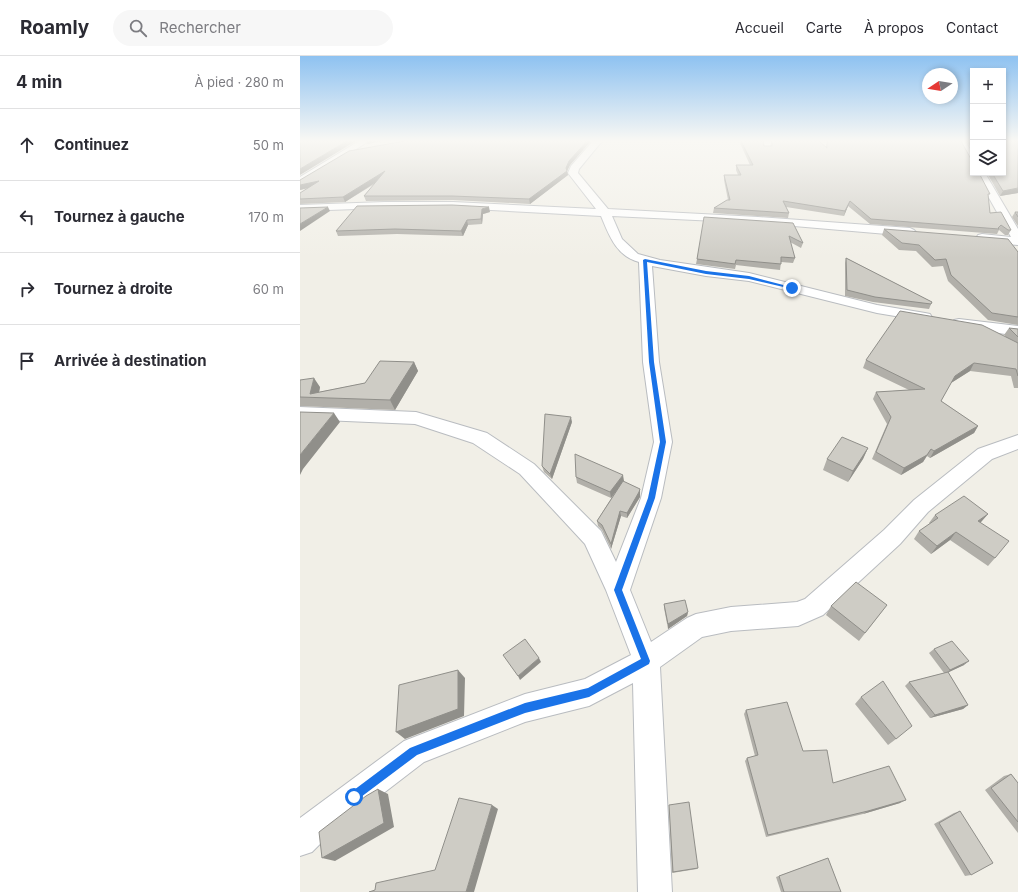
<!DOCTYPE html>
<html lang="fr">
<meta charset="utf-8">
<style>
:root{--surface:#fff;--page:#f7f7f7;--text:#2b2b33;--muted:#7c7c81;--line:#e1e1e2}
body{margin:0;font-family:Inter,sans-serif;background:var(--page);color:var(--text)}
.controls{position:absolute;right:12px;top:12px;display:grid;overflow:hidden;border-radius:0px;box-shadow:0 2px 6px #0003}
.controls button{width:36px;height:36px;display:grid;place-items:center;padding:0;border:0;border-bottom:1px solid var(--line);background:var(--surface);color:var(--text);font:20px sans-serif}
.compass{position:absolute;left:622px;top:12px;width:36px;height:36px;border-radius:50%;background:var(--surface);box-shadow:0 2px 6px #0003;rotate:258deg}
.stop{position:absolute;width:12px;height:12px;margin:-9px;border:3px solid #1a73e8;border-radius:50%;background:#fff}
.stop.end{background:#1a73e8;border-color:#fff;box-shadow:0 1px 4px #0008}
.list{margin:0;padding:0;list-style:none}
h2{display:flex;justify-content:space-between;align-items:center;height:52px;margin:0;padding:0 16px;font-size:17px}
h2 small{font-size:13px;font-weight:400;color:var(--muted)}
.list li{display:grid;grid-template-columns:26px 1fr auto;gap:12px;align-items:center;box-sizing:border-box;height:72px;padding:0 16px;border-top:1px solid var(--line)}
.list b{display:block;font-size:15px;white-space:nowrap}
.list em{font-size:13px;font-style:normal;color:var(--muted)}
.icon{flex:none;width:22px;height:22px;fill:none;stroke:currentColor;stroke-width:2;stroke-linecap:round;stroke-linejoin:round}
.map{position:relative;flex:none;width:718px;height:836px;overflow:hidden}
header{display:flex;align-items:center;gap:24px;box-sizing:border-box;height:56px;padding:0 20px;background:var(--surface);border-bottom:1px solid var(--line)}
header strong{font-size:19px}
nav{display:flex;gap:22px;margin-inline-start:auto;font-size:14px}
.search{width:280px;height:36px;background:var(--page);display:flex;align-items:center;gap:10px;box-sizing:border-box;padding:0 14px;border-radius:22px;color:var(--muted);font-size:15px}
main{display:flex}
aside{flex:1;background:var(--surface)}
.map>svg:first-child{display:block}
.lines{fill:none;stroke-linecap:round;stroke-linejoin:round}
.minor-casing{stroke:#b9bcc0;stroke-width:2}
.minor{fill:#fff;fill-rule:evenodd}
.wall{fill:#b1afa9}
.shaded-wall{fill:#908f8a}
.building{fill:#ceccc5;stroke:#908f8a}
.route{fill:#1a73e8}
</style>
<header>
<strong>Roamly</strong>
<div class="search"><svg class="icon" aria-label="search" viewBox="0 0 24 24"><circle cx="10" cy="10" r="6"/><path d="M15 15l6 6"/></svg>Rechercher</div>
<nav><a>Accueil</a><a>Carte</a><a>À propos</a><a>Contact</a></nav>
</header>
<main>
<aside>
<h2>4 min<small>À pied · 280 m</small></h2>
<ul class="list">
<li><svg class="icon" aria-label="ahead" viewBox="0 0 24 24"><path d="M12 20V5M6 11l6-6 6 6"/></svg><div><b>Continuez</b></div><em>50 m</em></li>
<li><svg class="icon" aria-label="left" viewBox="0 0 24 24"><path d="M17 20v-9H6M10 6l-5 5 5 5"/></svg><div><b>Tournez à gauche</b></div><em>170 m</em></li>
<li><svg class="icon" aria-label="right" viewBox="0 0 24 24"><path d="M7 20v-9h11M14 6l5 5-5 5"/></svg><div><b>Tournez à droite</b></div><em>60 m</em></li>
<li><svg class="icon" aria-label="arrive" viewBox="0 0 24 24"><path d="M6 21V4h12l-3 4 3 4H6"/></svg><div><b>Arrivée à destination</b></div></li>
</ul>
</aside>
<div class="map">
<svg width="718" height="836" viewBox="0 0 718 836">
<rect width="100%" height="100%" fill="#f1efe7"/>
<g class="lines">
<defs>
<path id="minor" d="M59 85H69L0 128V121Z
M293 85H302L279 113 278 117 308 153 458 161 610 172 614 174 616 176 614 178 610 180 458 167 312 160 322 183 338 198 360 204 449 217 577 249 625 257 630 258 632 261 630 264 625 265 577 257 449 225 406 220 352 210 359 306 372 386 361 442 330 534 351 586 387 562 396 558 431 551 497 546 505 543 584 474 614 444 678 393 718 379V393L692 403 628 456 600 488 523 559 498 570 431 575 402 581 360 611 372 836H338L333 627 289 650 225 666 124 706 29 779 12 796 0 800V762L104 685 225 638 285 623 331 599 306 534 285 488 220 418 173 387 115 368 0 363V351L116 356 187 377 234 408 301 475 316 506 341 442 354 386 343 306 339 206C316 200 309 179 301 160L153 152H85L0 155V149L85 146H153L296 153 268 117 271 110Z
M463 85H471L470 93H464Z
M657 85H665L673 98V108L670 107Z
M675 117H685L718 173V189L682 186 678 185 676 182 678 179 682 178 711 181Z
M659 263 718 270V280L654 270 652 267 654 264Z"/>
</defs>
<!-- minor casing -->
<use href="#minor" class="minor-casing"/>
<!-- minor -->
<use href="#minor" class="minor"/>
</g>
<!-- wall -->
<path class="wall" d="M105 85H290V86L270 109 267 115 268 119 230 148 153 144 66 145 64 140 76 127 45 146 0 148V137L7 132 0 134V124Z
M439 85H463L464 90 526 91 527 85H661L688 142 690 157 711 174 708 179H705L699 174 697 178 570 168 548 150 544 160 486 151 489 157 488 162 413 157 414 152 428 144 424 124V119H438L436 114V109H450Z
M667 85H673V95Z
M687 117H703L718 137 700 140Z
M190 156 183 158 182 168 168 169 163 180 97 178 38 180 36 175Z
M715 156H718V170L712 161Z
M493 167 503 187 501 192 490 186 495 202 493 207 481 206 480 214 436 209 435 213 396 208 397 203Z
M584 173 718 196V269L688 264 648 225 643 210 632 211 616 195 599 194 582 179Z
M546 202 632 246 629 253 573 246 545 240V207Z
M709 272 718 273V332H714L711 320 670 315 651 327 641 345 678 370 674 377 630 402 627 400 623 406 601 419 572 403 587 368 573 343 576 336 609 334 563 312 566 304 706 281 704 279Z
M114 306 118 315 95 354 0 350V324L20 331 19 336 65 327Z
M272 366 252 423 244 416 242 410Z
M568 392 563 403 548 426 523 414 527 403Z
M276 421 324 425H323L340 438V441L327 462 321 460 311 493 302 474 298 470 297 465 319 430 311 442 277 427Z
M688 458 680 467 695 502 688 510 650 484 631 498 614 483 619 475 630 468 629 467 635 459Z
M364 548 388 556 387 560 368 573 364 552Z
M587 549 559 585 526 559 531 550Z
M634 593 664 609 648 616 668 649 663 653 630 662 605 630 609 626 644 617 629 597Z
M561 641 596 683 588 689 555 648Z
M446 654 503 695 533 727 600 747 563 758 466 781 445 705 447 702 455 700 444 658Z
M711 718 718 727V777L685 734 704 720Z
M369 751 398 812 397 813 372 817Z
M660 755 671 819 665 820 634 768 654 757Z
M528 802 541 836H481L476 821Z"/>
<!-- shaded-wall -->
<path class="shaded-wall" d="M47 85H56L0 119V113Z
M66 85H83L67 88Z
M287 85H290V86L270 109 267 115 268 119 230 148 229 143 266 112 269 105Z
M85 115 87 119 45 146 43 141Z
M19 125 21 129 0 134V129Z
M718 132V137L700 140 703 135Z
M550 145 544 160 545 155Z
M28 151 30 155 0 175V168Z
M189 151 190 156 183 158 182 168 181 163 182 153Z
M167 164 168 169 163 180 161 175Z
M114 306 118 315 95 354 90 344Z
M674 307 670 315 651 327 655 320Z
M14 322 20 331 18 342 10 338Z
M34 357 40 366 3 413 0 419V399Z
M271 361 272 366 252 423 250 418Z
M678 370 674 377 630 402 634 395Z
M568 392 563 403 548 426 553 415Z
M631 393 623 406 601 419 604 412Z
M323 419 324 425 311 442 310 436Z
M340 433V441L327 462V457Z
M320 455 321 460 311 493V488Z
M688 458 681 466 671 473 678 465Z
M656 476 650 484 631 498 637 490Z
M388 556 387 560 368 573V568Z
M239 602 241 606 220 624 218 620Z
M669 605 664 609 645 618 650 614Z
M158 614 165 622 164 660 105 683 96 676Z
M668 649 663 653 630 662 635 659Z
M78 733 88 738 94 771 35 805 22 802Z
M606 744 600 747 563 758 568 755Z
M192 749 198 753 174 836H166Z"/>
<!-- building -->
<path class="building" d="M0 85H47L0 113Z
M105 85H287L269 105 266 112 267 115 229 143 152 140H64L85 115 43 141 0 143V137L19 125 0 129V124L49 95Z
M441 85H463L464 90H472V85H519L527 92V85H661L671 103 673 104V117H679L690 138H688L690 157 701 156 711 174H708L701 169 698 172 699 173 571 163 550 145 545 155 483 145 489 157 414 152 427 144H430L424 119H441L436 109H453Z
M703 85H718V132L703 135 692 117H703Z
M152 149 189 151 182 153 181 163 167 164 161 175 95 173 36 175 57 150Z
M28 151 0 168V152Z
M715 156H718V161Z
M404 161 493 167 503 187 489 180 495 202 481 201V208L436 204 435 208 397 203Z
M584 173 708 183 718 196V261L692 257 651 219 646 203 635 204 619 189 602 187Z
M546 202 632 246 631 248 575 241 547 234Z
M600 255 682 269 718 287V320L716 313 674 307 655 320 641 345 678 370 634 395 631 393 627 399 604 412 576 396 591 361 576 336 625 333 566 304Z
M709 272 718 273V281Z
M80 305 114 306 90 344 0 341V324L14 322 10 338 65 327Z
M0 356 34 357 0 399Z
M245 358 271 361 250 418 242 410Z
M542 381 568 392 553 415 527 403Z
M275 398 323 419 310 436 276 421Z
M323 425 340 433 339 436 327 457 320 455 311 488 302 469 297 465Z
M664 440 688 458 678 465 709 485 695 502 656 476 637 490 619 475 638 462 635 459Z
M556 526 587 549 565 577 531 550Z
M385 544 388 556 368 568 364 548Z
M225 583 239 602 218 620 203 599Z
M652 585 669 605 650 614 634 593Z
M158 614V653L96 676 99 629Z
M648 616 668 649 635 659 609 626Z
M583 625 612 670 596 683 561 641Z
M487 646 503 695 527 694 533 727 589 710 606 744 568 755 468 779 447 702 458 699 446 654Z
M711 718 718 727V766L691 732Z
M78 733 84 767 22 802 19 776 66 740Z
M159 742 192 749 166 836H69L75 834 76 827 135 814Z
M389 746 398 812 373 816 369 749Z
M660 755 693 807 671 819 639 767Z
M528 802 541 836H484L479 820Z"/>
<!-- sky -->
<linearGradient id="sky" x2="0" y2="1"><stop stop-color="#8ec2f1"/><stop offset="0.42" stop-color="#f9f8f4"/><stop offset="1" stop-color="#f9f8f4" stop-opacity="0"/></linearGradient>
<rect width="718" height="202" fill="url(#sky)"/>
<!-- route -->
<path class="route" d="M345 203 406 215 449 220 495 232 492 233 449 223 406 218 347 206 354 306 366 386 355 442 322 534 350 605 349 608 289 641 225 657 117 699 57 744 54 746 50 744 49 741 50 737 110 692 225 647 288 632 341 603 314 534 348 442 360 386 349 306 343 204Z"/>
</svg>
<div class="controls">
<button>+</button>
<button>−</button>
<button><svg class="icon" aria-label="layers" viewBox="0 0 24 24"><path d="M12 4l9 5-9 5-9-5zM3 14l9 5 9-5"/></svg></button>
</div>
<svg class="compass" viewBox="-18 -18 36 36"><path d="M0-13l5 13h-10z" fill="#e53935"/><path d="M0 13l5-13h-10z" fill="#7c7c81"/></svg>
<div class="stop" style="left:54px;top:741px"></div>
<div class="stop end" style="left:492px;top:232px"></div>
</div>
</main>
